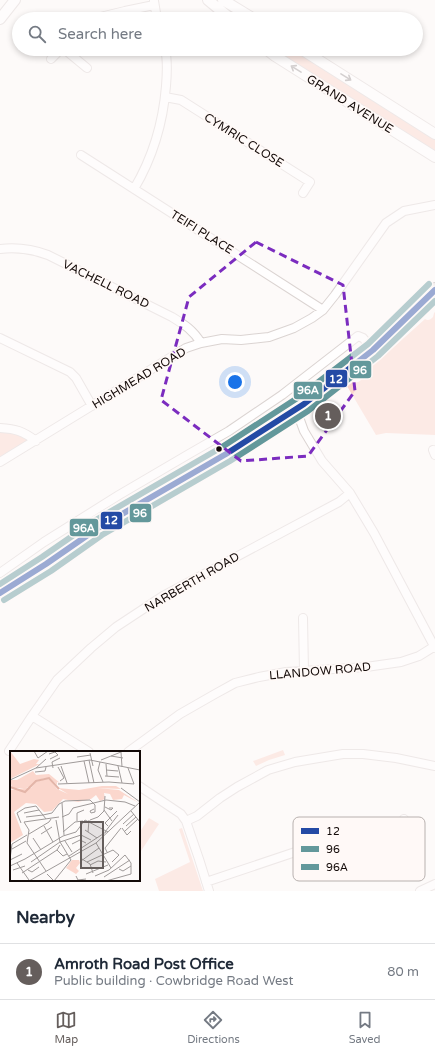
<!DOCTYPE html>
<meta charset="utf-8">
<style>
:root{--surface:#fff;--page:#f2f2f3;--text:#1f2937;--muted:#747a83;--line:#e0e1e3;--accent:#655e5c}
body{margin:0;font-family:"Varela Round",sans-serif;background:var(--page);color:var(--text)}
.you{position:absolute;left:235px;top:382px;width:14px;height:14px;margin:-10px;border:3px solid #fff;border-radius:50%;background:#1a73e8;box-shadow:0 0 0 6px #1a73e833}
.badge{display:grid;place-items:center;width:26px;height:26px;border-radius:50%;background:var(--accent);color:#fff;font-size:13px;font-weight:700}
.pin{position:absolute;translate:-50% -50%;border:2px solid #fff;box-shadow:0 1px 4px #0006}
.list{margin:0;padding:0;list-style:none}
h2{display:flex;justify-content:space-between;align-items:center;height:52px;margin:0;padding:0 16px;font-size:17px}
h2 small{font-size:13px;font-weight:400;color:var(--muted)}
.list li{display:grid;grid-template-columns:26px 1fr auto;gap:12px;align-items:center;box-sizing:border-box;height:56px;padding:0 16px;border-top:1px solid var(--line)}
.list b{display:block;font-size:15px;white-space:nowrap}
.list p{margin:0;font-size:13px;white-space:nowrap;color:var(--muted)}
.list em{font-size:13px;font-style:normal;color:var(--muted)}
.icon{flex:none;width:22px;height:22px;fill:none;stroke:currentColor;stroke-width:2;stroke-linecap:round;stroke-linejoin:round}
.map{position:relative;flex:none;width:435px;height:891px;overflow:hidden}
.search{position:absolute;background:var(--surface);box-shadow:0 2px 6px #0003;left:12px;right:12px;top:12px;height:44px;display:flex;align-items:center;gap:10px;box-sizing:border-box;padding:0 14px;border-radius:22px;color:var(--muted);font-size:15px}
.sheet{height:108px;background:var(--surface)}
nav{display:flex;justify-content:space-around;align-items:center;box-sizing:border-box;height:56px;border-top:1px solid var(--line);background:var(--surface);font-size:11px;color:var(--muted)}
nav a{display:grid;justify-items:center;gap:2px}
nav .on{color:var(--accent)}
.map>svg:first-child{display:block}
.green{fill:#fbd7cd}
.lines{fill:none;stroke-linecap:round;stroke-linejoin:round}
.minor-casing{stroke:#dbd4d2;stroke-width:10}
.tertiary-casing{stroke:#dbd4d2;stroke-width:12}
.trunk-casing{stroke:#b2a6a3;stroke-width:16}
.minor{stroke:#fffefe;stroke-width:8}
.tertiary{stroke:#fffefe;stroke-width:10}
.trunk{stroke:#e8e0de;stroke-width:14}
.bus-1-casing{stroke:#fff9f7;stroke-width:9}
.bus-2-casing{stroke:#fff9f7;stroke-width:9}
.bus-3-casing{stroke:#fff9f7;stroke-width:9}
.bus-1{stroke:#244aa5;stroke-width:6}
.bus-2{stroke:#63989b;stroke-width:6}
.bus-3{stroke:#63989b;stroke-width:6}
.oneway{stroke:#a19c9c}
.marked{fill:none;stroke:#7b2cbf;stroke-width:3;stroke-dasharray:8 5;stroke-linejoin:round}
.bus-dot{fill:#130a08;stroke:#fff9f7;stroke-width:1.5}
.labels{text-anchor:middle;stroke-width:3.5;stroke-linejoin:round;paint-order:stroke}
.street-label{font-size:12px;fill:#130a08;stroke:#fff9f7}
.inset-river{fill:none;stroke:#e3b5a8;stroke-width:2}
.inset-road{fill:none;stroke:#9f9a99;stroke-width:1}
.view{fill:#655e5c;fill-opacity:0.15;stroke:#655e5c;stroke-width:2}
.inset-edge{fill:none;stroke:#130a08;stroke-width:2}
.key{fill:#fff9f7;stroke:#b8b1af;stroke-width:1}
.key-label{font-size:11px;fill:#130a08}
.line-badge{stroke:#fff9f7;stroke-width:1.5}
.badge-label{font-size:11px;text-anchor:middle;font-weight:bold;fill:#fff}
</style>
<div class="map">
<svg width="435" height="891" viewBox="0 0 435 891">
<rect width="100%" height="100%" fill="#fdfaf9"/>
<!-- green -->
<path class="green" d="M272 49H294L435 138V153Z
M435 312V435L386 433 376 435 347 386 353 382C359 384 365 378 363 372L385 355 425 319C428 321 430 320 433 317L434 313Z
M0 430 8 431 26 438V442L0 457Z
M283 750 285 755 269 760 256 766 253 761Z
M149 818 159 824 139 854V833Z
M182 828 203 891H159L155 879 190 862 179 829Z"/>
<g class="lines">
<defs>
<path id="minor" d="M154 1 157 19
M92 19 125 11 154 5
M64 49 87 68
M51 59 61 49
M165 97 181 100 310 182 303 193
M81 155 323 310
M134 189C153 157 163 124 166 86 167 74 168 61 165 49
M0 249C17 247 32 249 48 255L172 317C185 325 193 330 201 343
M0 338 70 372 76 378 92 406
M295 410 299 415 300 420 304 431 322 461 350 493 374 533 435 648
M0 428C16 429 23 431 36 441
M433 450 435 455
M0 462 186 348 201 343 222 339 241 340 269 337 294 328 312 318 323 310 335 295 386 223 404 211 435 205
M0 573 44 542 119 495 189 454 229 431 282 395 358 336 363 338 373 350
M303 618 304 671
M32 716 89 752
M9 751 32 716 57 680 91 648 116 627 163 596 339 502 350 493
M128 752 180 714 215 694 235 683 259 677 286 672 366 667 401 662 419 656 435 646
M139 786 181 814 186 821 199 859 209 891
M404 819 406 839
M186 821 197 816 220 798 237 787 268 770 295 762 343 754H363L396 758 435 766
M206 882 328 841 370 834 405 831
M420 891 435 884"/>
<path id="tertiary" d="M208 0 231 19
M223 0 254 19
M0 19 15 0
M266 49 275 56 435 157
M301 49 435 134"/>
<path id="trunk" d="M0 593 46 564 98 528 182 479 226 454 304 404 373 350 435 290"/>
</defs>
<!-- minor casing -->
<use href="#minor" class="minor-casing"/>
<!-- tertiary casing -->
<use href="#tertiary" class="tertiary-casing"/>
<!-- trunk casing -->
<use href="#trunk" class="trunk-casing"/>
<!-- minor -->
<use href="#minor" class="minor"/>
<!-- tertiary -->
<use href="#tertiary" class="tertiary"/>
<!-- trunk -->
<use href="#trunk" class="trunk"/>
<defs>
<path id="bus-1" d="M0 593 46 564 98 528 226 454 304 404 373 350 435 290"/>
<path id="bus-2" d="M4 600 51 571 102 535 230 461 308 411 378 356 435 301"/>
<path id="bus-3" d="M0 584 42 557 94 521 222 447 299 397 368 344 429 284"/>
</defs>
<!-- bus-1 casing -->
<use href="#bus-1" class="bus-1-casing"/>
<!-- bus-2 casing -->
<use href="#bus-2" class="bus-2-casing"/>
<!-- bus-3 casing -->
<use href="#bus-3" class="bus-3-casing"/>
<!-- bus-1 -->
<use href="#bus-1" class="bus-1"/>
<!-- bus-2 -->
<use href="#bus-2" class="bus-2"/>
<!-- bus-3 -->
<use href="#bus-3" class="bus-3"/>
</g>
<!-- one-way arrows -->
<defs><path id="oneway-shaft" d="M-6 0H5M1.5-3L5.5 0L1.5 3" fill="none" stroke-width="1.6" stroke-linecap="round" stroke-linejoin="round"/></defs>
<g class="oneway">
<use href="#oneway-shaft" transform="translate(296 69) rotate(-148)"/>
<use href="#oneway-shaft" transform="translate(346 77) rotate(32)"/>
</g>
<!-- marked area -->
<path d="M0 0H435V891H0ZM256 242 343 285 355 391 308 456 241 461 161 400 189 297Z" fill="#fdfaf9" fill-opacity=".55" fill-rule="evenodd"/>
<path class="marked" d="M256 242 343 285 355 391 308 456 241 461 161 400 189 297Z"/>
<!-- markers -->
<circle class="bus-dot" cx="219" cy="449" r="3.5"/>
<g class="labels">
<!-- street labels -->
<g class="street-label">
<text transform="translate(350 104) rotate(32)" y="4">GRAND AVENUE</text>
<text transform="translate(244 140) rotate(32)" y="4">CYMRIC CLOSE</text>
<text transform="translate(202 232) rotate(32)" y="4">TEIFI PLACE</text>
<text transform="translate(106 284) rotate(26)" y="4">VACHELL ROAD</text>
<text transform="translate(139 378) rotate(-31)" y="4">HIGHMEAD ROAD</text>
<text transform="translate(192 582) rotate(-30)" y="4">NARBERTH ROAD</text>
<text transform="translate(320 671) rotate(-5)" y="4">LLANDOW ROAD</text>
</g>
</g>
<!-- overview -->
<g transform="translate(10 751)">
<rect width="130" height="130" fill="#fdfaf9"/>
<path d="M0 0 10 13 24 8 29 9 26 13H30L0 28ZM23 20 26 24 39 23 50 32 47 31V34L40 27H36L27 29 21 36 16 37H21L26 31 39 27 47 38 58 43 48 37 69 39 92 35H106L111 38 87 37 109 39 129 52 114 44 112 48 103 49 100 43 94 42 95 48 90 50 86 44 81 48 68 51 53 48 42 60 34 61 26 53 16 52 4 61 13 84 0 92V39L14 37H2L0 29H7ZM62 109H69L70 112 66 117 69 120 66 123 56 117Z" fill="#fbd7cd"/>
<path class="inset-river" d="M0 36 15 41 26 30 39 27 49 38"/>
<path class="inset-road" d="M24 0 28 7 38 0M80 2 83 15M39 3 45 1 48 4 40 8M101 5 113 7M67 6 81 4M79 9 84 32M91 9 111 1 112 16M74 10 79 32M90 11 88 19 93 31M96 13 97 25M51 15 57 32M108 15 112 32M48 16 54 27 50 30M26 17 36 8M43 17 42 11 50 7M118 17 124 33M96 19 108 20M25 21 35 20 36 16M95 25 109 26M0 29 26 17 80 9 130 19M48 33 99 31 124 33M111 37 130 51M52 52 54 84M95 56 101 59 103 57H99M63 57 96 49 115 51 125 55M94 59 102 70M121 60 130 71M14 62 29 59M33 64 42 62 49 53 55 50 80 49 85 54V61L81 62 80 60 84 58M16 66 33 64M52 66 59 63 63 57M80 69 88 66 94 60 95 45M67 70V62L74 59M11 72 7 62 15 57 26 55 36 68M113 73 124 63M34 75 43 91M98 75 95 72 107 60M116 75 126 66M112 77 117 84 121 80M75 79 87 87M115 80 128 68M53 81 65 71 73 70M78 81 79 69M95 81 108 64M19 83 39 71 41 68M31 83 42 76M23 87 31 99M55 90 62 101M50 91 71 84 81 89M86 92 101 117M62 93 70 89 76 92M2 98 16 90M47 99 53 105 57 103M97 101 95 97 111 77M59 105 96 81M0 108 2 93 17 84M72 108 80 113 83 122M0 109 12 103M71 110 89 97M21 111 50 91M77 111 103 99 109 104 102 111M7 112 19 129M80 114 88 110 96 111M0 115 15 108 53 85 66 81 75 69 98 81M109 118 113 120 121 115M3 119 15 115M18 119 22 121 29 116M36 120 17 92 19 79 14 71 49 66M12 122 47 99 50 94M37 123 44 130 61 109 50 91 46 69M76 123 98 114M66 125 68 129 76 128M85 125 99 119 115 104 121 112V123L96 130M94 126 120 109M19 130 86 92 130 51"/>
<path class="view" d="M71 71H93V117H71Z"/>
<rect width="130" height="130" class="inset-edge"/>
</g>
<!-- legend -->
<rect x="293" y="817" width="132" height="64" rx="6" class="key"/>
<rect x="301" y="828" width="18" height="6" fill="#244aa5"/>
<rect x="301" y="846" width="18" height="6" fill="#63989b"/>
<rect x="301" y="864" width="18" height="6" fill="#63989b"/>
<g class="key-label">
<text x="326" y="835">12</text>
<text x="326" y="853">96</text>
<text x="326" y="871">96A</text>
</g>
<g class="line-badge">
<rect x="349" y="360" width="23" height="19" rx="4" fill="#63989b"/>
<rect x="325" y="369" width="23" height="19" rx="4" fill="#244aa5"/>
<rect x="293" y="381" width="30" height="19" rx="4" fill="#63989b"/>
<rect x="129" y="503" width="23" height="20" rx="4" fill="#63989b"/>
<rect x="100" y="511" width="23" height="19" rx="4" fill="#244aa5"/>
<rect x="69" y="518" width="30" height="19" rx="4" fill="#63989b"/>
</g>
<g class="badge-label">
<text x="360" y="374">96</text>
<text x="336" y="383">12</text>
<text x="308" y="394">96A</text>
<text x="140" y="517">96</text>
<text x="111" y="524">12</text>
<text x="84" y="532">96A</text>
</g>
</svg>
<div class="you"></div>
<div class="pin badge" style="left:328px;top:416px">1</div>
<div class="search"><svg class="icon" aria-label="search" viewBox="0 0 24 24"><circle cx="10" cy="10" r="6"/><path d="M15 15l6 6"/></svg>Search here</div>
</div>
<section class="sheet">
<h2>Nearby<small></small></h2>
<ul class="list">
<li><span class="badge">1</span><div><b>Amroth Road Post Office</b><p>Public building · Cowbridge Road West</p></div><em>80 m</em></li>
</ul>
</section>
<nav>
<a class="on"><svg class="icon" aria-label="map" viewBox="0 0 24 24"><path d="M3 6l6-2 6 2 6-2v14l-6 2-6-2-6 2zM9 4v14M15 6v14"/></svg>Map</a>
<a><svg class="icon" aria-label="directions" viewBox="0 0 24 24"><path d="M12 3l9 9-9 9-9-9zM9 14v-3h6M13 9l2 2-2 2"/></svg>Directions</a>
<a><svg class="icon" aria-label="saved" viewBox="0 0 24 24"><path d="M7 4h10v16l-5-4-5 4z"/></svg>Saved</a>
</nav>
